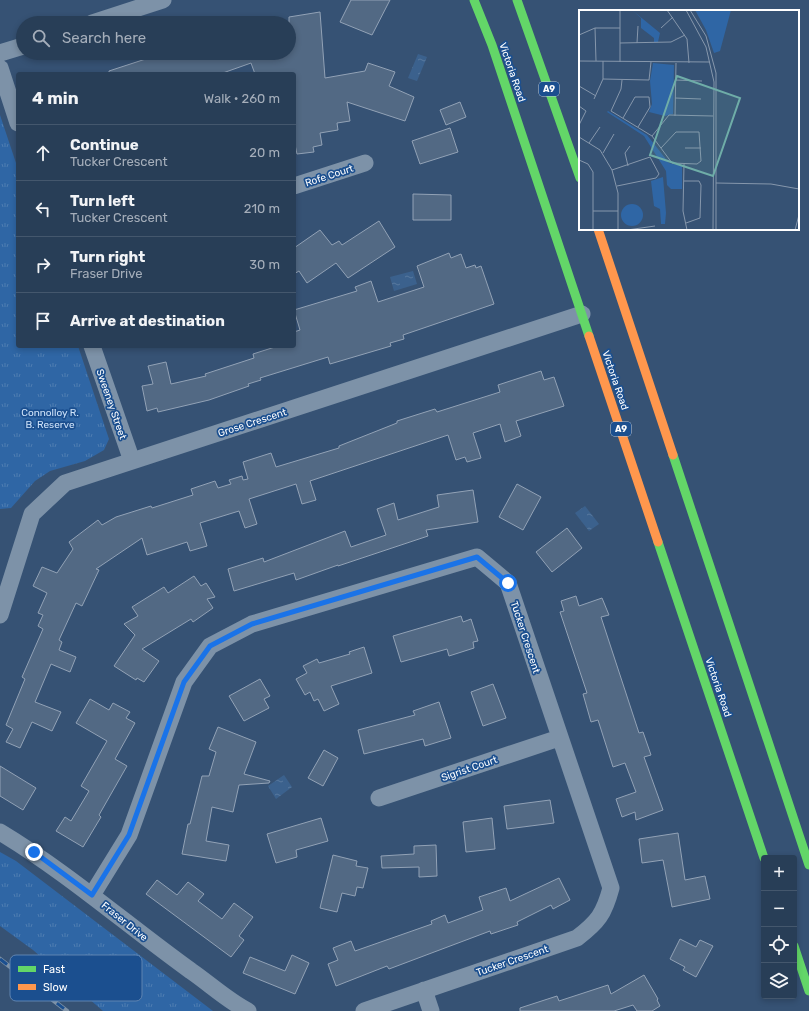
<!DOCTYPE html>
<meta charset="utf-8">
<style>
:root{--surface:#283e57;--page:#30455d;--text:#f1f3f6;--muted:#a5aeba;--line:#44576d}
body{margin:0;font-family:Rubik,sans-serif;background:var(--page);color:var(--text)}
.controls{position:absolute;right:12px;bottom:12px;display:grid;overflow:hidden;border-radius:4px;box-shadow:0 2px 6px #0003}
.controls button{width:36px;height:36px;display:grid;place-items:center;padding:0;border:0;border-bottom:1px solid var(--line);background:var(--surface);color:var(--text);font:20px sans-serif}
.stop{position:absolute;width:12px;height:12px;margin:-9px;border:3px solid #1a73e8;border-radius:50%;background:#fff}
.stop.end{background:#1a73e8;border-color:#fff;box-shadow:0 1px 4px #0008}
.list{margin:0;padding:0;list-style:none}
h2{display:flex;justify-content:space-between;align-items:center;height:52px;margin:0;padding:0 16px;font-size:17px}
h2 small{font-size:13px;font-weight:400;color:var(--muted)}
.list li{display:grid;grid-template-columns:26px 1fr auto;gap:12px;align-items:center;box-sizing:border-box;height:56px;padding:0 16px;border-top:1px solid var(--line)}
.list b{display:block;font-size:15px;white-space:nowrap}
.list p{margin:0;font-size:13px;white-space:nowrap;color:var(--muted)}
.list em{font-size:13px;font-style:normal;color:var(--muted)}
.icon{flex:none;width:22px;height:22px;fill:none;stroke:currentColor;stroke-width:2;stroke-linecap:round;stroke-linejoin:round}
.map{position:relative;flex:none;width:809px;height:1011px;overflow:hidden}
.search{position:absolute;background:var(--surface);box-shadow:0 2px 6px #0003;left:16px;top:16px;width:280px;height:44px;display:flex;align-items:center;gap:10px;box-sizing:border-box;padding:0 14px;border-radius:22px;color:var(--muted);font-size:15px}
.panel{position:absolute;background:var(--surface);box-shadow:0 2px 6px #0003;left:16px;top:72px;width:280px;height:276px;border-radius:4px}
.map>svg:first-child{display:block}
.grass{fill:url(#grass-tufts)}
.water{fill:url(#water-ripples)}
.building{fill:#526984;stroke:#92a2b6}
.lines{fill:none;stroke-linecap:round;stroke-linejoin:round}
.street{stroke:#7d92a8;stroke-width:17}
.fast{stroke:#63d668;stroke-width:9}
.slow{stroke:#ff974d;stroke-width:9}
.rail-casing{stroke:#7e92a7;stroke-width:4.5}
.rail{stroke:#1b4f8f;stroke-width:3;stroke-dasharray:9;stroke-linecap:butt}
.route{stroke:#1a73e8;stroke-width:5}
.labels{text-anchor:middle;stroke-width:3.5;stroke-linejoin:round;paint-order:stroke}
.shield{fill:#1b4f8f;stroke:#bbcadd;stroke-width:1}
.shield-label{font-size:9px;font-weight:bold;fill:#fff}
.street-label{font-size:10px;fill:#fff;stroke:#1b4f8f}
.park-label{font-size:10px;fill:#cfe3fa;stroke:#1b4f8f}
.inset-road{fill:none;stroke:#8697ac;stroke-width:1}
.view{fill:#6fada8;fill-opacity:0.15;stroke:#6fada8;stroke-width:2}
.inset-edge{fill:none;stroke:#fff;stroke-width:2}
.key{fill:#1b4f8f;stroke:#5f84b1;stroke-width:1}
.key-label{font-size:11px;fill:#fff}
</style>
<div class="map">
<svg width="809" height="1011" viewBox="0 0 809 1011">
<defs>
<pattern id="grass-tufts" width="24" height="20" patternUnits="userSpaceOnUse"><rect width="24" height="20" fill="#2f66a5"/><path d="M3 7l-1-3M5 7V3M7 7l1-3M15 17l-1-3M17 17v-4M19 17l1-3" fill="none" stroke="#4e7db2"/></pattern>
<pattern id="water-ripples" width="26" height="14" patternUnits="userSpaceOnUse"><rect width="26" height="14" fill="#3b618d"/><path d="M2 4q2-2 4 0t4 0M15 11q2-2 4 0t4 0" fill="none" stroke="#58799e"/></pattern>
</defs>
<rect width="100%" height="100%" fill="#365274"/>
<!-- grass -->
<path class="grass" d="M0 115 18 169V346H78L109 439 104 450 85 461 50 471 35 481 11 508 0 509Z
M0 852 16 861 213 1011H103L33 950 0 926Z"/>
<!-- water -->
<path class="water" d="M418 54 427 57 417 81 408 78Z
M413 271 417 284 394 291 390 277Z
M585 506 599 524 589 531 575 513Z
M284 775 292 787 276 799 268 786Z"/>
<!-- building -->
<path class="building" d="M351 0H390L372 35 340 22Z
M320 12 325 78 365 71 368 63 395 72 389 86 414 97 405 121 347 102 350 121 337 123 338 130 320 133 322 145 313 147 314 152 297 154 294 140V74H255L251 63 220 74H109V71L164 53H289V17Z
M460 102 466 117 446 125 440 110Z
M450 128 458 152 420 164 412 141Z
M413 194 451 195V220H413Z
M379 221 395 247 348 278 336 263 307 283 299 271 294 274V248L320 230 332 245 339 241 342 245Z
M449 253 451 258 461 254 466 268 475 265 476 268 481 266 494 304 403 335 404 339 390 343 391 346 330 364 328 357 260 378 261 380 248 384 249 386 209 400 158 412 157 408 147 411 142 386 153 384 148 366 166 362 171 384 206 376 205 374 254 358 253 354 278 346H294V332L300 330 294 310 357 291 355 287 371 281 378 302 424 287 417 266Z
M541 371 544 380 554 377 564 406 516 421 521 436 505 442 500 424 473 433 481 458 467 462 465 457 456 460 448 435 310 481 316 500 302 504 296 484 249 499 257 524 245 528 239 511 200 523 207 546 190 551 187 542 147 555 142 538 96 569 99 570 82 606 76 603 59 640 62 642 59 650 76 657 70 672 51 664 35 702 61 712 52 731 32 722 20 748 6 742 13 729 6 725 25 679 22 677 43 629 38 626 43 615 38 613 47 593 33 586 42 567 57 573 73 549 69 542 98 520 102 525 116 517 151 506 152 508 193 495 191 489 215 481 218 488 231 484 229 480 242 476 243 480 248 479 243 462 271 453 276 467 339 448V446L397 423V421L435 409 437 412 500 392 498 385Z
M517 484 541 497 523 530 499 517Z
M473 490 478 522 426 530 428 536 338 566V565L296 580 294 573 234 591 228 569 263 558 264 562 345 531 351 547 386 535 377 509 394 503 398 520 439 507 437 495Z
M567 528 582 548 552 572 536 552Z
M194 576 201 586 206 583 215 597 207 599 213 608 193 622 191 619 142 649 159 661 144 682 137 678 136 680 114 666 135 635 124 624 138 616 132 607 164 587 168 593Z
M576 596 579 606 602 598 609 615 601 617 639 733 643 732 651 755 644 757 663 810 636 820 635 812 622 817 616 799 636 792 625 763 613 767 598 720 591 722 583 694 587 693 560 612 564 611 561 601Z
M461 616 463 622 471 619 478 641 473 642 474 648 449 656 447 649 401 662 393 636Z
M364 647 372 673 331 686 339 704 324 711 318 699 314 701 310 692 305 695 296 679 307 673 303 666 317 659 319 663 350 654 349 652Z
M260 679 270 696 264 699 269 708 244 721 229 696Z
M493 684 506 718 483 726 471 692Z
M90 699 109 710 113 703 130 712 126 718 135 723 115 759 127 766 99 815 101 817 83 847 56 831 65 817 71 821 89 791 81 786 107 741 76 723Z
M439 702 451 738 425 746 423 739 364 754 358 730 415 715 413 711Z
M218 727 256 742 244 774 270 781 269 783 239 785 233 812 212 807 206 841 229 845 226 861 182 854 188 824H190L202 776H209L216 752 209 749Z
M324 750 338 758 323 786 308 778Z
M0 766 36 788 23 810 0 796Z
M550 800 554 823 507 829 504 806Z
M321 818 328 841 296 850 297 857 276 863 267 834Z
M492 818 495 849 466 852 463 822Z
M678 833 685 880 705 876 710 899 672 907 663 860 642 863 639 839Z
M436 845 437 876 419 877V867L382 868 381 856 414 854V846Z
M333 855 357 861 356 866 368 868 363 888 357 887 355 896 342 893 337 912 320 908Z
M559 878 570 900 553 909 551 905 517 922 518 925 491 934 490 931 389 969 387 966 336 986 328 964 338 960 333 948 351 941 355 951 432 924 431 921 445 915 448 923 483 910 479 897 506 888 510 901Z
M157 880 177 895 188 882 204 894 198 901 222 919 234 903 253 917 239 936 244 940 231 957 146 894Z
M680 939 696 947 700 940 713 946 696 977 683 970 685 967 670 959Z
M292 955 309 963 295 994 243 973 250 957 285 971Z
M644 975 658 999 657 1000 660 1006 652 1011H637L633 1005 614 1011H520V1008L557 996 559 1001 608 985 611 994Z"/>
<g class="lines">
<!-- street -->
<path class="street" d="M92 23 163 0
M0 53 23 46
M0 68 18 123
M294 186 365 163
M92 346 132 461
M0 615 32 514 65 483 582 314
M379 798 559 738
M0 832C68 873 127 925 191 971 210 984 228 1001 248 1011
M92 895 129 835 184 682 210 646 252 624 477 557 508 583 611 888C604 914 598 922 577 938L364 1011
M424 990 431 1011"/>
<!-- fast -->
<path class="fast" d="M474 0 492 45 589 336
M517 0 580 178
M673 455 809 865
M658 542 764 858
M794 946 809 991"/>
<!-- slow -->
<path class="slow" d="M598 229 673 455
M589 336 658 542"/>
<defs>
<path id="rail" d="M0 959 67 1011"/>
</defs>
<!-- rail casing -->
<use href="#rail" class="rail-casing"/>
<!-- rail -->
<use href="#rail" class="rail"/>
</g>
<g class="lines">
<!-- route -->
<path class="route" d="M34 852 92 895 129 835 184 682 210 646 252 624 477 557 508 583"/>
</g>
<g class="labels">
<!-- shield labels -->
<g class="shield">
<rect x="539" y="82" width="20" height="14" rx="3"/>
<rect x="611" y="422" width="20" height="14" rx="3"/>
</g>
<g class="shield-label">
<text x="549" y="92">A9</text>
<text x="621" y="432">A9</text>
</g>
<!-- street labels -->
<g class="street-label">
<text transform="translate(513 72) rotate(71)" y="4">Victoria Road</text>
<text transform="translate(329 175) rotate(-18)" y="4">Rofe Court</text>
<text transform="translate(616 380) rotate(71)" y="4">Victoria Road</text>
<text transform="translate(112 404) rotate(71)" y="4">Sweeney Street</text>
<text transform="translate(252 422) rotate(-18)" y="4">Grose Crescent</text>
<text transform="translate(526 637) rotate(72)" y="4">Tucker Crescent</text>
<text transform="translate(719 687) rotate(71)" y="4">Victoria Road</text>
<text transform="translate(469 768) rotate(-19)" y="4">Sigrist Court</text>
<text transform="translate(125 921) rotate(39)" y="4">Fraser Drive</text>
<text transform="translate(512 960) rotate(-19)" y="4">Tucker Crescent</text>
</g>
<!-- park labels -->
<g class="park-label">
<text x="50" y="416">Connolloy R.<tspan x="50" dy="12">B. Reserve</tspan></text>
</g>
</g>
<!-- overview -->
<g transform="translate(579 10)">
<rect width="220" height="220" fill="#365274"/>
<path d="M53 0 81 23 79 32H75V28L62 18V8ZM116 0H152L141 41 135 43 127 20ZM74 53 95 55 94 104 86 106 70 102 73 94 71 71ZM29 101 68 125 90 153 103 156V179H92L88 175 87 161 65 126 28 102ZM84 167 87 203 86 214H82L81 199 75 196 72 171Z" fill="#2f66a5"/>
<path d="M42 205a11 11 0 1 1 22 0a11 11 0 1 1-22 0Z" fill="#2f66a5"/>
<path class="inset-road" d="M15 0H48M88 0 108 29 110 53M107 0 127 37 135 72 134 220M111 0 127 26 137 63V220M41 1V52M16 18 17 51M82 18 94 7M0 25 16 18H41M41 33 92 32 106 25M58 33 59 16M0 51 131 52M24 69 70 70 72 52M43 70 42 79 32 101 73 126 93 153 118 154 122 151 120 122H97L82 138M96 70 123 71M0 76 17 86M96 88 122 89M15 89 24 69V51M0 96 7 101 0 115M96 106 97 53M44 108 56 87H70L71 97 59 117M73 126 90 105 134 106M0 127 21 140 33 160 39 183V220M10 133 21 117M106 138H122M24 143 35 124M0 150 9 154 14 162V220M105 154 104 201 108 220M49 156 46 143 51 136M33 160 71 147 80 164 77 168 38 176M105 171H120L122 175 121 208 107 213M137 173 192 174 220 179M14 201H39M48 220 76 216M216 220 220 205"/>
<path class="view" d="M98 66 161 88 134 166 71 145Z"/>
<rect width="220" height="220" class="inset-edge"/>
</g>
<!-- legend -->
<rect x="10" y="955" width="132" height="46" rx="6" class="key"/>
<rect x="18" y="966" width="18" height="6" fill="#63d668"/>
<rect x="18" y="984" width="18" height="6" fill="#ff974d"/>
<g class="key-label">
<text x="43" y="973">Fast</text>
<text x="43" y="991">Slow</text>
</g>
</svg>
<div class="controls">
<button>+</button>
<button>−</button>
<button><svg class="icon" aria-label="locate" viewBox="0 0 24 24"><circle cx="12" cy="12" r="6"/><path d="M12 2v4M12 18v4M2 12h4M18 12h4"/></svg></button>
<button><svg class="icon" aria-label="layers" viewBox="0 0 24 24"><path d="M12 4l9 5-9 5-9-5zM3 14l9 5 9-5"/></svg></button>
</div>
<div class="stop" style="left:508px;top:583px"></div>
<div class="stop end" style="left:34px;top:852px"></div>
<div class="search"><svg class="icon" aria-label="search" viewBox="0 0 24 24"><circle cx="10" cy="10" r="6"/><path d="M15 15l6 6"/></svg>Search here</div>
<section class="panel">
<h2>4 min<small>Walk · 260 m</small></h2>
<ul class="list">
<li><svg class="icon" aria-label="ahead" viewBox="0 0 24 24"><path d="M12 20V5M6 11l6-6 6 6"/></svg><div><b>Continue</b><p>Tucker Crescent</p></div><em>20 m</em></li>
<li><svg class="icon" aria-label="left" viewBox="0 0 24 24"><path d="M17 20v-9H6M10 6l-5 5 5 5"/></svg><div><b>Turn left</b><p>Tucker Crescent</p></div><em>210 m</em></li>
<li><svg class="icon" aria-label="right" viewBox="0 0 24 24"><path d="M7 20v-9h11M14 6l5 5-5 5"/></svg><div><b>Turn right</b><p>Fraser Drive</p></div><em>30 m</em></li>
<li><svg class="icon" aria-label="arrive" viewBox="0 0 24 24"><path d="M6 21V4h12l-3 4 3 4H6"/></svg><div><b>Arrive at destination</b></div></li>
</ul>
</section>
</div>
